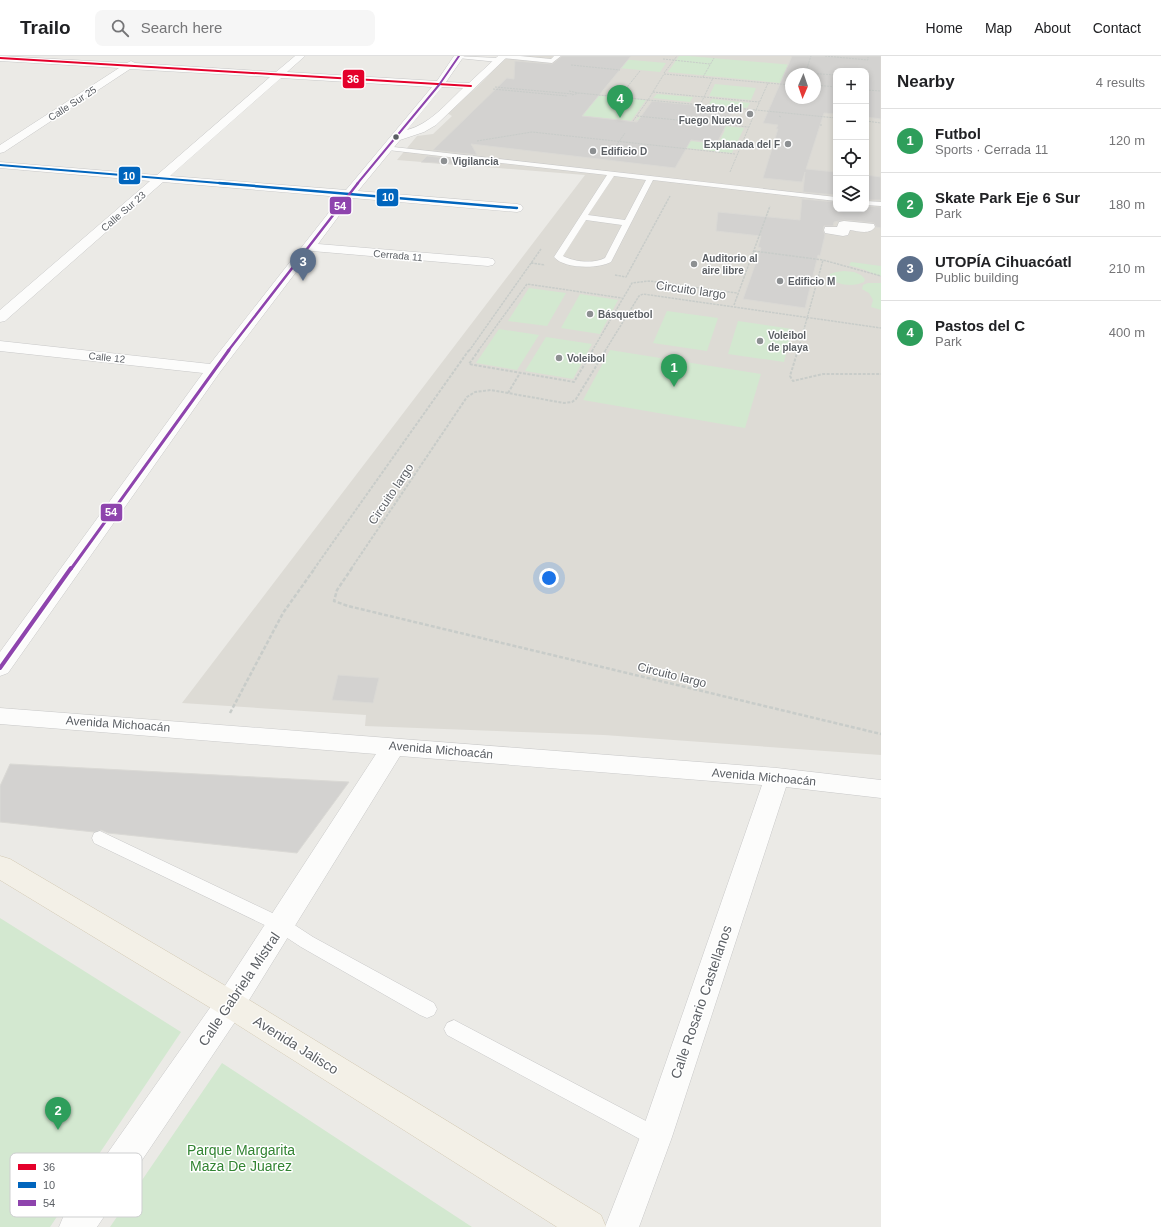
<!DOCTYPE html>
<meta charset="utf-8">
<style>
:root{--surface:#fff;--page:#f6f6f6;--text:#202124;--muted:#757577;--line:#e0e0e0;--accent:#111827}
body{margin:0;font-family:Arial,sans-serif;background:var(--page);color:var(--text)}
.controls{position:absolute;right:12px;top:12px;display:grid;overflow:hidden;border-radius:8px;box-shadow:0 2px 6px #0003}
.controls button{width:36px;height:36px;display:grid;place-items:center;padding:0;border:0;border-bottom:1px solid var(--line);background:var(--surface);color:var(--text);font:20px sans-serif}
.compass{position:absolute;left:785px;top:12px;width:36px;height:36px;border-radius:50%;background:var(--surface);box-shadow:0 2px 6px #0003;rotate:182deg}
.you{position:absolute;left:549px;top:522px;width:14px;height:14px;margin:-10px;border:3px solid #fff;border-radius:50%;background:#1a73e8;box-shadow:0 0 0 6px #1a73e833}
.badge{display:grid;place-items:center;width:26px;height:26px;border-radius:50%;background:var(--accent);color:#fff;font-size:13px;font-weight:700}
.pin{position:absolute;translate:-50% -33px;filter:drop-shadow(0 1px 2px #0008)}
.pin::after{content:'';position:absolute;top:21px;width:14px;height:12px;background:inherit;clip-path:polygon(0 0,100% 0,50% 100%)}
.list{margin:0;padding:0;list-style:none}
h2{display:flex;justify-content:space-between;align-items:center;height:52px;margin:0;padding:0 16px;font-size:17px}
h2 small{font-size:13px;font-weight:400;color:var(--muted)}
.list li{display:grid;grid-template-columns:26px 1fr auto;gap:12px;align-items:center;box-sizing:border-box;height:64px;padding:0 16px;border-top:1px solid var(--line)}
.list b{display:block;font-size:15px;white-space:nowrap}
.list p{margin:0;font-size:13px;white-space:nowrap;color:var(--muted)}
.list em{font-size:13px;font-style:normal;color:var(--muted)}
.icon{flex:none;width:22px;height:22px;fill:none;stroke:currentColor;stroke-width:2;stroke-linecap:round;stroke-linejoin:round}
.map{position:relative;flex:none;width:881px;height:1171px;overflow:hidden}
header{display:flex;align-items:center;gap:24px;box-sizing:border-box;height:56px;padding:0 20px;background:var(--surface);border-bottom:1px solid var(--line)}
header strong{font-size:19px}
nav{display:flex;gap:22px;margin-inline-start:auto;font-size:14px}
.search{width:280px;height:36px;background:var(--page);display:flex;align-items:center;gap:10px;box-sizing:border-box;padding:0 14px;border-radius:8px;color:var(--muted);font-size:15px}
main{display:flex}
aside{flex:1;background:var(--surface)}
.map>svg:first-child{display:block}
.education{fill:#dddbd5;fill-rule:evenodd}
.green{fill:#d3e8d0}
.building{fill:#d3d2d0;stroke:#dad9d5;fill-rule:evenodd}
.lines{fill:none;stroke-linecap:round;stroke-linejoin:round}
.lane-casing{stroke:#c8c8c8;stroke-width:1}
.street-casing{stroke:#c8c8c8;stroke-width:1}
.primary-casing{stroke:#d3c9b3;stroke-width:1}
.path-far3{stroke:#c8ccc9;stroke-width:1;stroke-dasharray:2 1;stroke-linecap:butt}
.path-far2{stroke:#c8ccc9;stroke-width:1.5;stroke-dasharray:2.5 1;stroke-linecap:butt}
.path-far1{stroke:#c8ccc9;stroke-width:2;stroke-dasharray:3 1.5;stroke-linecap:butt}
.path{stroke:#c8ccc9;stroke-width:2.5;stroke-dasharray:4 2;stroke-linecap:butt}
.lane{fill:#fcfcfb;fill-rule:evenodd}
.street{fill:#fcfcfb;fill-rule:evenodd}
.primary{fill:#f3f0e7;fill-rule:evenodd}
.bus-1-casing{stroke:#fff;stroke-width:3.5}
.bus-2-far1-casing{stroke:#fff;stroke-width:3.5}
.bus-2-casing{stroke:#fff;stroke-width:4.5}
.bus-3-far3-casing{stroke:#fff;stroke-width:3.5}
.bus-3-far2-casing{stroke:#fff;stroke-width:4.5}
.bus-3-far1-casing{stroke:#fff;stroke-width:5.5}
.bus-3-casing{stroke:#fff;stroke-width:7}
.bus-1{stroke:#e4002b;stroke-width:2}
.bus-2-far1{stroke:#0065bd;stroke-width:2}
.bus-2{stroke:#0065bd;stroke-width:2.5}
.bus-3-far3{stroke:#8e44ad;stroke-width:2}
.bus-3-far2{stroke:#8e44ad;stroke-width:2.5}
.bus-3-far1{stroke:#8e44ad;stroke-width:3}
.bus-3{stroke:#8e44ad;stroke-width:4}
.poi-dot{fill:#8d9092;stroke:#fff;stroke-width:1.5}
.bus-dot{fill:#5b5f64;stroke:#fff;stroke-width:1.5}
.labels{text-anchor:middle;stroke-width:3;stroke-linejoin:round;paint-order:stroke}
.far-street-label{font-size:10px;fill:#5b5f64;stroke:#fff}
.far-poi-label{font-size:10px;font-weight:bold;fill:#5b5f64;stroke:#fff;text-anchor:start}
.street-label{font-size:12px;fill:#5b5f64;stroke:#fff}
.near-street-label{font-size:14px;fill:#5b5f64;stroke:#fff}
.near-park-label{font-size:14px;fill:#328432;stroke:#fff}
.key{fill:#fff;stroke:#cecfd0;stroke-width:1}
.key-label{font-size:11px;fill:#5b5f64}
.line-badge{stroke:#fff;stroke-width:1.5}
.badge-label{font-size:11px;text-anchor:middle;font-weight:bold;fill:#fff}
</style>
<header>
<strong>Trailo</strong>
<div class="search"><svg class="icon" aria-label="search" viewBox="0 0 24 24"><circle cx="10" cy="10" r="6"/><path d="M15 15l6 6"/></svg>Search here</div>
<nav><a>Home</a><a>Map</a><a>About</a><a>Contact</a></nav>
</header>
<main>
<div class="map">
<svg width="881" height="1171" viewBox="0 0 881 1171">
<rect width="100%" height="100%" fill="#ebeae6"/>
<!-- education -->
<path class="education" d="M507 0H881V699L604 679 365 670 366 659 182 647 585 119 397 104 417 80 433 78 452 60 447 57 477 31ZM836 15H866V153H836ZM791 18H815V42H791Z"/>
<!-- green -->
<path class="green" d="M574 0H587L666 7 660 16 567 7Z
M679 0H689L804 10 791 18V28L668 16Z
M715 28 756 32 751 44 709 40Z
M582 38 646 44 631 65 585 60 575 72Z
M657 38 693 41 690 46 653 42Z
M712 43 750 47 747 52 709 48Z
M639 61 744 72 732 97 622 85 626 78 718 88 725 74 636 64Z
M851 206 881 210V220C873 219 869 215 862 213 857 211 853 211 849 209Z
M844 215 854 216 861 219 865 223 864 226C853 231 838 230 829 221L830 218 836 216Z
M868 227H881V254L871 251 873 244 869 237 862 233 863 229Z
M529 232 566 237 547 270 508 265Z
M580 238 618 244 600 278 561 272Z
M667 255 718 262 707 295 653 287Z
M738 265 792 273 784 306 728 298Z
M499 273 539 279 517 314 476 307Z
M546 281 592 288 573 323 525 315Z
M610 294 761 318 745 372 583 344Z
M0 862 181 976 50 1171H0Z
M222 1007 472 1171H110Z"/>
<!-- building -->
<path class="building" d="M562 0H631L582 60 637 66 652 45 734 53 717 87 691 84 675 112 471 88 477 99 433 94 507 22 514 23 515 5 552 8Z
M792 0H881V63L866 61V15H836V58L824 57 806 113 836 116V139L803 136 805 116 802 126 763 122 778 73H776L778 69 763 67ZM791 18H815V42H791Z
M427 100 481 106 483 110 421 106Z
M866 119 881 121V144H866Z
M802 143 836 146V153H866V150L881 151V172L876 171 874 167 844 164 834 166 833 170H824L823 174 825 179 820 200 818 199 805 252 743 243 761 192 758 191 761 180 716 175 718 156 800 164Z
M338 619 379 622 373 647 332 644Z
M10 708 349 726 297 797 108 777 101 774 94 776 0 766V730Z"/>
<g class="lines">
<defs>
<path id="lane" d="M455 0 498 2 501 4 498 6 458 2Z
M499 0H520L551 3 554 0H561L552 7 502 2Z
M385 90 836 141V145L653 124 611 206C598 213 564 213 554 201L607 119 388 94 384 92ZM614 120 646 124 625 164 588 159ZM586 164 622 169 605 202C593 208 574 206 563 200Z
M866 145 881 146V150L866 149Z
M100 775 287 864 313 881 434 947 437 953 434 959 427 962 420 959 301 891 275 874 94 787 92 782 94 777Z
M454 964 663 1074 666 1081 663 1088 656 1091 649 1088 447 979 444 973 447 967Z"/>
<path id="street" d="M0 0 127 7 131 5 135 7 276 16 295 0H305L287 16 437 25 454 0H464L446 26 469 27 498 0H508L436 69 424 76 400 84 358 135 517 148 521 149 523 152 521 155 517 156 352 142 318 188 488 202 493 203 495 206 493 209 488 210 312 195 220 316 8 617 0 620V596L203 317 0 295V285L210 308 341 141 163 126 5 265 0 266V254L150 125 0 112V106L157 119 270 21 130 13 4 96 0 97V89L119 12 0 5ZM281 22 432 31 346 134 170 120ZM442 31 463 32C446 48 430 68 407 74Z
M844 165 874 168 875 171C870 179 858 175 850 174L848 179 843 180 825 177 824 174 825 171H837L839 166Z
M0 652 777 712 881 724V742L786 731 672 1081 639 1171H605L640 1081 762 729 400 700 241 957 97 1171H59L64 1159 219 939 376 698 0 668Z"/>
<path id="primary" d="M0 800 10 803 241 939 601 1159 606 1171H557L219 957 0 824Z"/>
</defs>
<!-- lane casing -->
<use href="#lane" class="lane-casing"/>
<!-- street casing -->
<use href="#street" class="street-casing"/>
<!-- primary casing -->
<use href="#primary" class="primary-casing"/>
<!-- path-far3 -->
<path class="path-far3" d="M825 0 868 4V1
M663 3 710 8
M571 9 620 14
M664 17 677 0
M805 17 836 19
M664 18 768 27 756 54 648 44Z
M805 18 811 0
M703 21 714 2
M768 27 791 29
M815 29 836 31
M495 31 573 38
M493 33 567 40
M866 34 881 35
M569 35 578 37
M653 36 704 41 713 22
M572 39 579 37 648 44
M620 40 640 15
M700 49 704 41 759 46
M637 60 748 71
M779 60 781 61
M633 65 648 44
M866 65 881 67
M820 69H823
M477 85 532 76 735 98
M616 90 625 77
M730 116 756 54 836 62"/>
<!-- path-far2 -->
<path class="path-far2" d="M754 195 823 204 881 220
M531 207 545 209
M615 219 626 221 670 140
M734 249 770 150
M469 295 541 193
M478 295 527 228 622 242
M592 295 632 227 649 225 737 237
M605 295 639 240 643 238 881 272
M798 295 823 204"/>
<!-- path-far1 -->
<path class="path-far1" d="M479 294 469 308 574 326 593 294
M798 294 790 320 793 325 823 318H881
M508 337 520 317
M314 513 469 294
M351 513 467 341 475 336 491 334 564 347 572 346 576 343 606 294"/>
<!-- path -->
<path class="path" d="M352 512 337 534 334 545 348 550 881 678
M230 657 283 557 315 512"/>
<!-- lane -->
<use href="#lane" class="lane"/>
<!-- street -->
<use href="#street" class="street"/>
<!-- primary -->
<use href="#primary" class="primary"/>
<defs>
<path id="bus-1" d="M0 2 471 30"/>
<path id="bus-2-far1" d="M0 109 231 128"/>
<path id="bus-2" d="M219 127 517 152"/>
<path id="bus-3-far3" d="M357 128 439 29 459 0"/>
<path id="bus-3-far2" d="M228 295 358 127"/>
<path id="bus-3-far1" d="M71 513 229 294"/>
<path id="bus-3" d="M0 612 71 512"/>
</defs>
<!-- bus-1 casing -->
<use href="#bus-1" class="bus-1-casing"/>
<!-- bus-2-far1 casing -->
<use href="#bus-2-far1" class="bus-2-far1-casing"/>
<!-- bus-2 casing -->
<use href="#bus-2" class="bus-2-casing"/>
<!-- bus-3-far3 casing -->
<use href="#bus-3-far3" class="bus-3-far3-casing"/>
<!-- bus-3-far2 casing -->
<use href="#bus-3-far2" class="bus-3-far2-casing"/>
<!-- bus-3-far1 casing -->
<use href="#bus-3-far1" class="bus-3-far1-casing"/>
<!-- bus-3 casing -->
<use href="#bus-3" class="bus-3-casing"/>
<!-- bus-1 -->
<use href="#bus-1" class="bus-1"/>
<!-- bus-2-far1 -->
<use href="#bus-2-far1" class="bus-2-far1"/>
<!-- bus-2 -->
<use href="#bus-2" class="bus-2"/>
<!-- bus-3-far3 -->
<use href="#bus-3-far3" class="bus-3-far3"/>
<!-- bus-3-far2 -->
<use href="#bus-3-far2" class="bus-3-far2"/>
<!-- bus-3-far1 -->
<use href="#bus-3-far1" class="bus-3-far1"/>
<!-- bus-3 -->
<use href="#bus-3" class="bus-3"/>
</g>
<!-- markers -->
<g class="poi-dot">
<circle cx="750" cy="58" r="4"/>
<circle cx="788" cy="88" r="4"/>
<circle cx="593" cy="95" r="4"/>
<circle cx="444" cy="105" r="4"/>
<circle cx="694" cy="208" r="4"/>
<circle cx="780" cy="225" r="4"/>
<circle cx="590" cy="258" r="4"/>
<circle cx="760" cy="285" r="4"/>
<circle cx="559" cy="302" r="4"/>
</g>
<circle class="bus-dot" cx="396" cy="81" r="3.5"/>
<g class="labels">
<!-- far-street labels -->
<g class="far-street-label">
<text transform="translate(72 47) rotate(-33)" y="4">Calle Sur 25</text>
<text transform="translate(123 155) rotate(-41)" y="4">Calle Sur 23</text>
<text transform="translate(398 199) rotate(5)" y="4">Cerrada 11</text>
<text transform="translate(107 301) rotate(6)" y="4">Calle 12</text>
</g>
<!-- far-poi labels -->
<g class="far-poi-label">
<text x="742" y="56" text-anchor="end">Teatro del<tspan x="742" dy="12">Fuego Nuevo</tspan></text>
<text x="780" y="92" text-anchor="end">Explanada del F</text>
<text x="601" y="99">Edificio D</text>
<text x="452" y="109">Vigilancia</text>
<text x="702" y="206">Auditorio al<tspan x="702" dy="12">aire libre</tspan></text>
<text x="788" y="229">Edificio M</text>
<text x="598" y="262">Básquetbol</text>
<text x="768" y="283">Voleibol<tspan x="768" dy="12">de playa</tspan></text>
<text x="567" y="306">Voleibol</text>
</g>
<!-- street labels -->
<g class="street-label">
<text transform="translate(691 234) rotate(8)" y="4">Circuito largo</text>
<text transform="translate(391 438) rotate(-56)" y="4">Circuito largo</text>
<text transform="translate(672 619) rotate(14)" y="4">Circuito largo</text>
<text transform="translate(118 668) rotate(4)" y="4">Avenida Michoacán</text>
<text transform="translate(441 694) rotate(5)" y="4">Avenida Michoacán</text>
<text transform="translate(764 721) rotate(5)" y="4">Avenida Michoacán</text>
</g>
<!-- near-street labels -->
<g class="near-street-label">
<text transform="translate(239 933) rotate(-56)" y="5">Calle Gabriela Mistral</text>
<text transform="translate(701 946) rotate(-71)" y="5">Calle Rosario Castellanos</text>
<text transform="translate(296 989) rotate(32)" y="5">Avenida Jalisco</text>
</g>
<!-- near-park labels -->
<g class="near-park-label">
<text x="241" y="1099">Parque Margarita<tspan x="241" dy="16">Maza De Juarez</tspan></text>
</g>
</g>
<!-- legend -->
<rect x="10" y="1097" width="132" height="64" rx="6" class="key"/>
<rect x="18" y="1108" width="18" height="6" fill="#e4002b"/>
<rect x="18" y="1126" width="18" height="6" fill="#0065bd"/>
<rect x="18" y="1144" width="18" height="6" fill="#8e44ad"/>
<g class="key-label">
<text x="43" y="1115">36</text>
<text x="43" y="1133">10</text>
<text x="43" y="1151">54</text>
</g>
<g class="line-badge">
<rect x="342" y="13" width="23" height="20" rx="4" fill="#e4002b"/>
<rect x="118" y="110" width="23" height="19" rx="4" fill="#0065bd"/>
<rect x="376" y="132" width="23" height="19" rx="4" fill="#0065bd"/>
<rect x="329" y="140" width="23" height="19" rx="4" fill="#8e44ad"/>
<rect x="100" y="447" width="23" height="19" rx="4" fill="#8e44ad"/>
</g>
<g class="badge-label">
<text x="353" y="27">36</text>
<text x="129" y="124">10</text>
<text x="388" y="145">10</text>
<text x="340" y="154">54</text>
<text x="111" y="460">54</text>
</g>
</svg>
<div class="controls">
<button>+</button>
<button>−</button>
<button><svg class="icon" aria-label="locate" viewBox="0 0 24 24"><circle cx="12" cy="12" r="6"/><path d="M12 2v4M12 18v4M2 12h4M18 12h4"/></svg></button>
<button><svg class="icon" aria-label="layers" viewBox="0 0 24 24"><path d="M12 4l9 5-9 5-9-5zM3 14l9 5 9-5"/></svg></button>
</div>
<svg class="compass" viewBox="-18 -18 36 36"><path d="M0-13l5 13h-10z" fill="#e53935"/><path d="M0 13l5-13h-10z" fill="#757577"/></svg>
<div class="you"></div>
<div class="pin badge" style="left:674px;top:331px;background:#2e9e5b">1</div>
<div class="pin badge" style="left:58px;top:1074px;background:#2e9e5b">2</div>
<div class="pin badge" style="left:303px;top:225px;background:#5c6f8a">3</div>
<div class="pin badge" style="left:620px;top:62px;background:#2e9e5b">4</div>
</div>
<aside>
<h2>Nearby<small>4 results</small></h2>
<ul class="list">
<li><span class="badge" style="background:#2e9e5b">1</span><div><b>Futbol</b><p>Sports · Cerrada 11</p></div><em>120 m</em></li>
<li><span class="badge" style="background:#2e9e5b">2</span><div><b>Skate Park Eje 6 Sur</b><p>Park</p></div><em>180 m</em></li>
<li><span class="badge" style="background:#5c6f8a">3</span><div><b>UTOPÍA Cihuacóatl</b><p>Public building</p></div><em>210 m</em></li>
<li><span class="badge" style="background:#2e9e5b">4</span><div><b>Pastos del C</b><p>Park</p></div><em>400 m</em></li>
</ul>
</aside>
</main>
